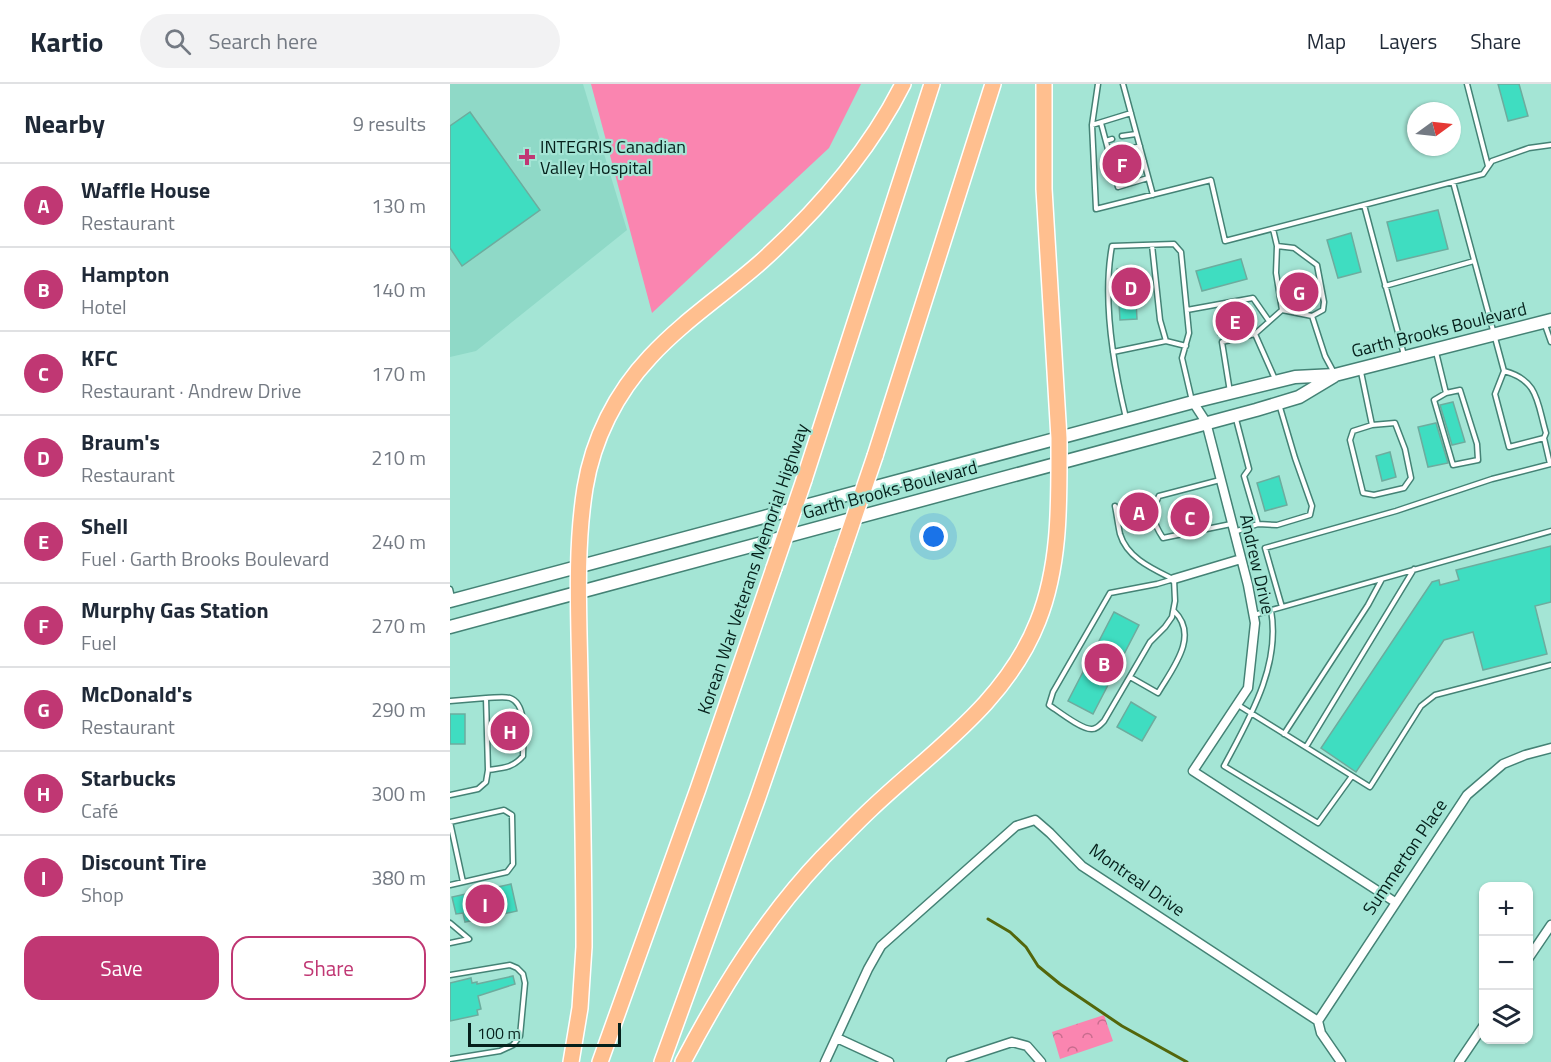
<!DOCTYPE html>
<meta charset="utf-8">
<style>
:root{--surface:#fff;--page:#f2f2f3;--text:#1f2937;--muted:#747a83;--line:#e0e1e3;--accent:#c03773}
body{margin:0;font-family:"Titillium Web",sans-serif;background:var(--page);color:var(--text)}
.controls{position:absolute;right:18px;bottom:18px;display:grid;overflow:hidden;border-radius:12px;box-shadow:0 2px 4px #0004}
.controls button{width:54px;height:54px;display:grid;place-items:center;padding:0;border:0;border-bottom:2px solid var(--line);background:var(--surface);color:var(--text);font:30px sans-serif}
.compass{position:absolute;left:957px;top:18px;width:54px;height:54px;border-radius:50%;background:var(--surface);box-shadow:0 2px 4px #0004;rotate:75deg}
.scale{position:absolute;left:18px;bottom:15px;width:153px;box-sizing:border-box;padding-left:6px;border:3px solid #05201b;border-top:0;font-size:16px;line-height:21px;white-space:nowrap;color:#05201b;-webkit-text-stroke:4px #a4e5d5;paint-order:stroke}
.you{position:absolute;left:484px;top:453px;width:21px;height:21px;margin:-15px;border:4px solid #fff;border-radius:50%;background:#1a73e8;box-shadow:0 0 0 9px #1a73e833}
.badge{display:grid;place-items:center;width:39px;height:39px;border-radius:50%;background:var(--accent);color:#fff;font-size:20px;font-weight:700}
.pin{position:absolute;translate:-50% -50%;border:3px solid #fff;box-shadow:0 2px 6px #0006}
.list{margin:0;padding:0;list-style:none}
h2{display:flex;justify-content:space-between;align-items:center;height:78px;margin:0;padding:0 24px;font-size:26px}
h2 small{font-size:20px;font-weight:400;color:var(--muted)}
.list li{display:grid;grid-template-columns:39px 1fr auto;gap:18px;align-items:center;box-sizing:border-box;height:84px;padding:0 24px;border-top:2px solid var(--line)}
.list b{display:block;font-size:22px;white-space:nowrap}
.list p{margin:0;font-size:20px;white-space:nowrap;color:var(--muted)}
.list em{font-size:20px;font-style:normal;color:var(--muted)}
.actions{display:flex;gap:12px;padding:18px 24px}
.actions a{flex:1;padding:14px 0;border:2px solid var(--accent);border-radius:18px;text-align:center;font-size:21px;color:var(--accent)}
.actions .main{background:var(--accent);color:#fff}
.icon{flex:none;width:33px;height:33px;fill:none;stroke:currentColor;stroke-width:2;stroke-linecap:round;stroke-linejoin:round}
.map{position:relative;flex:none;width:1101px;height:978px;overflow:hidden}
header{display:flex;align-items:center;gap:36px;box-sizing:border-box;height:84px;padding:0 30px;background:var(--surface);border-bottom:2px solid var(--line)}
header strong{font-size:28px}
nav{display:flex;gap:33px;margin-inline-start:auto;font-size:21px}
.search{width:420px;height:54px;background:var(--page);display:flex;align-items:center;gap:15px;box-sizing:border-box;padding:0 21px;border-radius:33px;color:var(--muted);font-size:22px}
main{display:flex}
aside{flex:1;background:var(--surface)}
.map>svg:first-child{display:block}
.built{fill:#8fd9c7}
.grass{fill:#fa85b0}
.forest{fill:url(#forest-crowns)}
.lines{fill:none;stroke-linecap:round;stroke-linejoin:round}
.stream{stroke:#53660b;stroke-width:3}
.building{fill:#3fddc1;stroke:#6dac9e;stroke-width:1.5}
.lane-casing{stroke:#448275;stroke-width:7}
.street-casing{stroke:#448275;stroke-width:11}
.secondary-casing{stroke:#448275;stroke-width:15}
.highway-casing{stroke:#fff;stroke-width:18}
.lane{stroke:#fff;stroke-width:4}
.street{stroke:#fff;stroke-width:8}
.secondary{stroke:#fff;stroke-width:12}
.highway{stroke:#ffbf8f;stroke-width:15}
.highway-bridge-casing{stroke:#fff;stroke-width:18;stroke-linecap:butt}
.highway-bridge{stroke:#ffbf8f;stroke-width:15}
.poi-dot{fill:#c03773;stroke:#a4e5d5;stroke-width:2}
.labels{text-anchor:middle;stroke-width:4.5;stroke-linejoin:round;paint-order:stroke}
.poi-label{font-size:18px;fill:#05201b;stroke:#a4e5d5;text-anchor:start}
.street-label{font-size:18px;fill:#05201b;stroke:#a4e5d5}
</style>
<header>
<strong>Kartio</strong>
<div class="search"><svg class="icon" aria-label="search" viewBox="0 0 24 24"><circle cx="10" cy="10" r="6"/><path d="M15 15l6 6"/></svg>Search here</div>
<nav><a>Map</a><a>Layers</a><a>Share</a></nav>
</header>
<main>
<aside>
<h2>Nearby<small>9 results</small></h2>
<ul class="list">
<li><span class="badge">A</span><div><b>Waffle House</b><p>Restaurant</p></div><em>130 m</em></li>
<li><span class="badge">B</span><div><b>Hampton</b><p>Hotel</p></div><em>140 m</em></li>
<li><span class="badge">C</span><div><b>KFC</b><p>Restaurant · Andrew Drive</p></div><em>170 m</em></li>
<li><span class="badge">D</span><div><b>Braum's</b><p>Restaurant</p></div><em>210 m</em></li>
<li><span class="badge">E</span><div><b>Shell</b><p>Fuel · Garth Brooks Boulevard</p></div><em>240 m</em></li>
<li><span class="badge">F</span><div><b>Murphy Gas Station</b><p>Fuel</p></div><em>270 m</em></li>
<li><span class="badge">G</span><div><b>McDonald's</b><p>Restaurant</p></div><em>290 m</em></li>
<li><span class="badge">H</span><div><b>Starbucks</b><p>Café</p></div><em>300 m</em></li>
<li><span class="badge">I</span><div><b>Discount Tire</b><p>Shop</p></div><em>380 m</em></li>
</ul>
<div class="actions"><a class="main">Save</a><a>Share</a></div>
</aside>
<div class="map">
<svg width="1101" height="978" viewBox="0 0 1101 978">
<defs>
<pattern id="forest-crowns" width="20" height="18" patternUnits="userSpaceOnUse" patternTransform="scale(1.5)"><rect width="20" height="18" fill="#fa85b0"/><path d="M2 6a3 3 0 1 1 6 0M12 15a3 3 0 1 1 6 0" fill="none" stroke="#c86c8e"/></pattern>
</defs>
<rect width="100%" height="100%" fill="#a4e5d5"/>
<!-- built -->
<path class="built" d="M0 0H133L177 146 26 267 0 273Z"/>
<!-- grass -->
<path class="grass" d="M141 0H411L379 64 202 229Z"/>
<!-- forest -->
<path class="forest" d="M654 931 663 957 610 975 602 948Z"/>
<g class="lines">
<!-- stream -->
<path class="stream" d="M538 835 560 848 576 863 588 882 610 900 672 942 737 978"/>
</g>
<!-- building -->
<path class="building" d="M1048 0H1069L1078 32 1058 37Z
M20 28 90 126 12 182 0 164V42Z
M988 126 998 165 947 177 937 138Z
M901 149 911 188 888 194 877 156Z
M791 175 797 195 752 207 746 187Z
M691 184V189H694L696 216 686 217 687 235 670 236 667 185Z
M799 225 804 242 768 251 764 235Z
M1003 318 1015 358 1002 361 990 321Z
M986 339 998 379 978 383 968 343Z
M940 368 946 393 932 397 926 372Z
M829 392 837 421 815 427 807 399Z
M691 410 699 443 688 446 679 412Z
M756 421 760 435 724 446 720 431Z
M1101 462V518L1085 522 1097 570 1033 586 1023 548 994 556 906 688 871 664 982 498 989 496 990 501 1009 496 1006 486Z
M664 528 689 541 643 630 618 617Z
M681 618 706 633 692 657 667 643Z
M0 630H15V660H0Z
M53 632H67L68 664 54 665Z
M61 800 67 827 15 838 13 829 6 830 2 813Z
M63 892 65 900 28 912 31 925 27 926 28 931 0 937V899L21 894 22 899 27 898V900Z"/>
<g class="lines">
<defs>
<path id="lane" d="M648 0 642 41 646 125 761 96 775 157 1033 90 1042 77 1079 64 1101 61
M673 0 703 111
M1017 0 1038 82
M651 39 668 103 698 94
M642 41 681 29
M672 52 686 50
M656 57 662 55
M676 66 690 62
M659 70 666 68
M680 80 694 77
M663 84 669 83
M1003 98 1054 287 1045 310 1059 363 1094 354 1096 349C1087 319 1089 296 1054 287
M914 121 954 271
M823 145 827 162 826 189 832 226 862 232 873 226 874 218 867 181 844 164 827 162
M702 161 710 236 716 257 736 262
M935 202 1024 177
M737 226 803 214 819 237
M862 232 875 272 883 287
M1095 241 1101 258
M663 268 716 257
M986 268 996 309 984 316 1003 381 1028 376 1027 360 1010 306 996 309
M911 288 922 341 903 347 900 356 913 409 924 411 954 404 961 394 955 365 945 339 922 341
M825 295 805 250 832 226
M780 308 772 258 805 250
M676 334C663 280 652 216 662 162L724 160 731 168 739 249 732 274 742 317
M1094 354 1100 380
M770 396 709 412C700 428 703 439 713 454L781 440
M665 422C667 432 668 441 670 450 677 474 703 485 723 495
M808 440 827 441 860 431 862 422 845 374 829 320
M784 448 808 440 794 392 799 385 786 335
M724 495 725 517 722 533 715 543 700 558 654 637C650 641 647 645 642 645 632 646 608 627 599 621L603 608 660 509 707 500Z
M0 505 2 513
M832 523 815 464 946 427 1042 395 1101 380
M821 526C831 582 799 635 774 682L868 739 902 692
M804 531 1101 447
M680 593 708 609C722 585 750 552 724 527
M36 614C44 614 53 612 60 614 78 620 73 657 73 672 63 684 53 684 38 686
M0 617 36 614 38 686 36 698 28 705 0 711
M788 621 920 703 971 622 985 611 1101 581
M834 650 918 521 932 495
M856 663 964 485
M0 738 54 726 62 731 63 780 57 788 0 801
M0 738 13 798
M0 839 19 855 0 859
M0 891 60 881 67 884 73 890 75 899 70 952 63 961 50 967 0 975"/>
<path id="street" d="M743 318 756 338 798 501 805 539 798 604 743 687 945 818
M724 495 791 475
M1078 875 1101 841
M868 937 1017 711 1053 680 1075 671 1101 664
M387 954 439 978
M375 978 418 885 431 862 566 742 585 736 600 749 632 782 868 937 871 949 891 978
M501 978 562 958 577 962 591 978
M1009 978 1034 941"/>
<path id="secondary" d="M0 517 743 318 845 293 885 291 1101 236
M0 543 806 326 849 313 884 292"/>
<path id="highway" d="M425 372 543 0
M354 396 482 0
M121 978 130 924 134 863C134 774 132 685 130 596 129 532 125 467 135 404 143 355 166 309 200 273 233 237 276 209 312 177 368 126 419 68 453 0
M150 978 248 705 324 484
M212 978 308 713 393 466
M233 978C272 904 315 834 373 773 389 757 405 740 421 725 482 667 556 619 588 537 611 479 609 416 609 354L594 105V0"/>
</defs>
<!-- lane casing -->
<use href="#lane" class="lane-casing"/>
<!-- street casing -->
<use href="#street" class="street-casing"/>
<!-- secondary casing -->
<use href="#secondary" class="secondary-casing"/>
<!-- highway casing -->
<use href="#highway" class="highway-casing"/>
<!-- lane -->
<use href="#lane" class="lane"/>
<!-- street -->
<use href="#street" class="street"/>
<!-- secondary -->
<use href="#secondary" class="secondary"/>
<!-- highway -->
<use href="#highway" class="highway"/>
<defs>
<path id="highway-bridge" d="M393 466 425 372
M324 484 354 396"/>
</defs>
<!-- highway-bridge casing -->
<use href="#highway-bridge" class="highway-bridge-casing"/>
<!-- highway-bridge -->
<use href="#highway-bridge" class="highway-bridge"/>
</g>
<!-- markers -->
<path class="poi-dot" d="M74 64h6v6h6v6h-6v6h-6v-6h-6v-6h6z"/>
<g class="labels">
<!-- poi labels -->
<g class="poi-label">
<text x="90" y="69">INTEGRIS Canadian<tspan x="90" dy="21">Valley Hospital</tspan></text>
</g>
<!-- street labels -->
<g class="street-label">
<text transform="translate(989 246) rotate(-14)" y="6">Garth Brooks Boulevard</text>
<text transform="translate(440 406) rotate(-15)" y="6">Garth Brooks Boulevard</text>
<text transform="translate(807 480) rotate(77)" y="6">Andrew Drive</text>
<text transform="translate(303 485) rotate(-71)" y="6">Korean War Veterans Memorial Highway</text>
<text transform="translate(955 773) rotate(-56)" y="6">Summerton Place</text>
<text transform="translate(687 796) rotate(35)" y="6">Montreal Drive</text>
</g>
</g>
</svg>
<div class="controls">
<button>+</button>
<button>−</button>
<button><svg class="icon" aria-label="layers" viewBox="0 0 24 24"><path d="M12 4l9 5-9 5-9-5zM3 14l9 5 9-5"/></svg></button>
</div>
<svg class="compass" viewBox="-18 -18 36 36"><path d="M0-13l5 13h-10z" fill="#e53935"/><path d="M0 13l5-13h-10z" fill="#747a83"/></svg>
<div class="scale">100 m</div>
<div class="you"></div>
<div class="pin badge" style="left:689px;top:428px">A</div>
<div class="pin badge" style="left:654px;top:579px">B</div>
<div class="pin badge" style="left:740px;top:433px">C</div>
<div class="pin badge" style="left:681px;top:203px">D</div>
<div class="pin badge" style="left:785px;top:237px">E</div>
<div class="pin badge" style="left:672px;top:80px">F</div>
<div class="pin badge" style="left:849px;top:208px">G</div>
<div class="pin badge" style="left:60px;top:647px">H</div>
<div class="pin badge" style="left:35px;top:820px">I</div>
</div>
</main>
